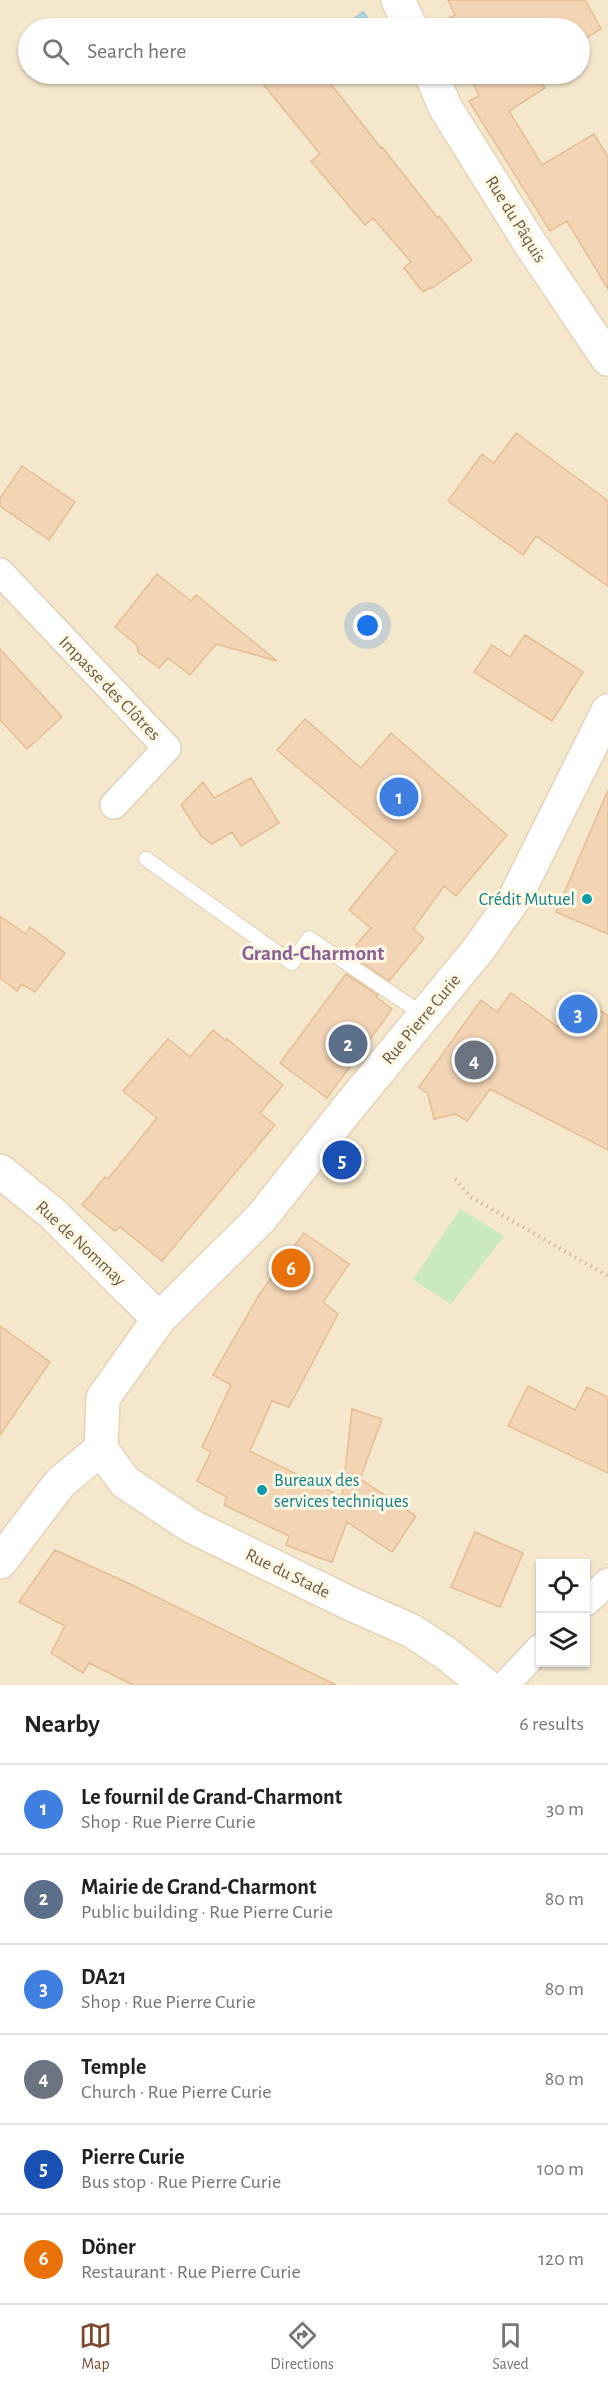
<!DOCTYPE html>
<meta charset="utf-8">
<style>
:root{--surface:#fff;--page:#f6f6f6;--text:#222;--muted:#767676;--line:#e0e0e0;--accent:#7c492f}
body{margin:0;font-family:"Alegreya Sans",sans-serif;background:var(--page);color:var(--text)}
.controls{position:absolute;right:18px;bottom:18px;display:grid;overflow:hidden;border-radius:0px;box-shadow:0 2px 4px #0004}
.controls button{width:54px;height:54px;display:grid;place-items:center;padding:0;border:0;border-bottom:2px solid var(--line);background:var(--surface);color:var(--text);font:30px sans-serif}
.you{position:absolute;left:368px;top:626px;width:21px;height:21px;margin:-15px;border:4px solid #fff;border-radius:50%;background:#1a73e8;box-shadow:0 0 0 9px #1a73e833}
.badge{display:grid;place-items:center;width:39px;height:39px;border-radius:50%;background:var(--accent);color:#fff;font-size:20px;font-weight:700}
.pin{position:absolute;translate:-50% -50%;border:3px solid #fff;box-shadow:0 2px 6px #0006}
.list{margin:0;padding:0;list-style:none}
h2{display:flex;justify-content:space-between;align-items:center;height:78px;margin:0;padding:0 24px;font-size:26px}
h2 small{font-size:20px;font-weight:400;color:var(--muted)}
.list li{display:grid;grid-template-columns:39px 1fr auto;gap:18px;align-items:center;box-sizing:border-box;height:90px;padding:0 24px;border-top:2px solid var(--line)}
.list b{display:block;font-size:22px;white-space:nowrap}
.list p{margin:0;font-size:20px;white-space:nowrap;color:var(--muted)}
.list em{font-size:20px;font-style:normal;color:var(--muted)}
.icon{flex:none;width:33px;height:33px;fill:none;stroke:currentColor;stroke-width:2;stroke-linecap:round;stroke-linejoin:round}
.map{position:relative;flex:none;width:608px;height:1685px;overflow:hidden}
.search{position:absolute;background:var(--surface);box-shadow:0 2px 4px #0004;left:18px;right:18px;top:18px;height:66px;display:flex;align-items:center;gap:15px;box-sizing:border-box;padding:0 21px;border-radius:33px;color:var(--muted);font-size:22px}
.sheet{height:618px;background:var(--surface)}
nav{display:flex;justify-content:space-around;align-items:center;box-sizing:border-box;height:84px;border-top:2px solid var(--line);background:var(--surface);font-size:16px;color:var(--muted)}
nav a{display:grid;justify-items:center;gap:3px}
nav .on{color:var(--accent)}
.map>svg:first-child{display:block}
.residential{fill:#f4e7cc;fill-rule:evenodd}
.green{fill:#caeabd}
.water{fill:#b3d8e6;stroke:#99c7d8;stroke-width:1.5}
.building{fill:#f3d5b5;stroke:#e5bd95;stroke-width:1.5}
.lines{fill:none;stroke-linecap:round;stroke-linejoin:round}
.lane-casing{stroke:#e0d1ba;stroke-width:16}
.street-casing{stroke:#e0d1ba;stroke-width:30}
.secondary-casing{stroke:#e6d3b8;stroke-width:36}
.path{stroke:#d7b899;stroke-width:4;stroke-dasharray:1.5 4.5;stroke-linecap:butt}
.lane{stroke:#fff;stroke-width:14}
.street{stroke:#fff;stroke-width:27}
.secondary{stroke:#fff;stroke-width:33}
.culture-dot{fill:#0f9aa8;stroke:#fff8e4;stroke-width:2}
.labels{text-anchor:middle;stroke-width:6;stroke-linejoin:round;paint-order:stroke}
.street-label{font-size:18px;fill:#725b46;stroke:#fff8e4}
.culture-label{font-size:18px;fill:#0d838f;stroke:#fff8e4;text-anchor:end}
.quarter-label{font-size:21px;font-weight:bold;fill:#8b6196;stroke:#fff8e4}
</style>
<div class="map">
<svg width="608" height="1685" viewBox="0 0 608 1685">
<rect width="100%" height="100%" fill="#fdf4de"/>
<!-- residential -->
<path class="residential" d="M0 0H608V1685H0ZM28 28H580V74H28ZM540 1564H586V1662H540Z"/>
<!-- green -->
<path class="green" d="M460 1209 504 1236 451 1304 413 1280Z"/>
<!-- water -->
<path class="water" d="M363 12 375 28H348L345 25Z"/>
<!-- building -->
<path class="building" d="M448 0H585L601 29 579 42V28H448L445 20 455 15Z
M255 74H323L381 148 382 147 437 217 439 216 472 260 432 288 431 287 423 292 404 268 411 262 373 218 365 225 311 161 320 154Z
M469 74H536L545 88 509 111 542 165 594 134 608 157V289L567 221 550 231 469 101 479 96Z
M516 433 608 501V586L536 536 523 555 448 501 482 454 494 463Z
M22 466 75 502 49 540 0 506V498Z
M157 574 191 601 196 595 277 661 216 644 190 675 168 658 159 668 138 652 137 645 115 627Z
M525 635 583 672 552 721 474 672 492 645 510 657Z
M0 649 62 717 27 749 0 720Z
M305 719 361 768 391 733 507 835 456 896 444 886 413 929 424 938 389 981 357 959 363 951 356 945 371 928 349 910 397 851 277 750Z
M251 778 279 823 241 846 232 832 212 844 201 836 181 805 203 782 214 798Z
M608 790V934L556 912Z
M0 916 26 934 30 927 65 953 35 992 22 984 17 991 0 978Z
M346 974 378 995 376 997 392 1009 327 1098 280 1063Z
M511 993 558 1027 573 997 608 1015V1150L490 1089 467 1121 456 1114 434 1119 428 1094 419 1087 481 1000 497 1012Z
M213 1030 226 1041 227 1039 283 1085 260 1113 275 1125 162 1261 120 1227 115 1231 82 1205 105 1177 108 1179 157 1118 123 1091 168 1039 190 1057Z
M304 1233 349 1264 323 1302 338 1314 289 1407 272 1401 250 1451 342 1497 352 1409 382 1419 360 1479 416 1516 392 1552 347 1522 332 1562 317 1557 286 1545 289 1536 224 1505 227 1497 197 1481 211 1452 202 1447 231 1385 213 1375 259 1295Z
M0 1326 50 1362 0 1435Z
M528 1386 575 1410 587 1387 608 1397V1473L508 1426Z
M475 1532 523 1553 500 1607 451 1587Z
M55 1550 130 1584 336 1685H133L89 1663 83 1673 51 1653 65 1626 19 1602Z"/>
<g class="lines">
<defs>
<path id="lane" d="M146 859 292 963 309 938 424 1015"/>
<path id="street" d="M0 572 167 748 114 805
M586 1602 608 1582
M505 1685 540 1648"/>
<path id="secondary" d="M398 0 411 28
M431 74 445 107 531 245 608 359
M0 1171 52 1213 159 1319
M101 1449 103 1398 159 1319 261 1218 348 1108 478 950 516 896 608 711
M101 1449 125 1482 191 1526 351 1604 412 1631 447 1654 485 1685
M0 1562 60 1483 101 1449"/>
</defs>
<!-- lane casing -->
<use href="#lane" class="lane-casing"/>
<!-- street casing -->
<use href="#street" class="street-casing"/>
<!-- secondary casing -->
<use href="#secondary" class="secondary-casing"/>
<!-- path -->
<path class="path" d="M455 1179 471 1197 608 1276"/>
<!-- lane -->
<use href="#lane" class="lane"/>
<!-- street -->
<use href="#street" class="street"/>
<!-- secondary -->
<use href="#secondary" class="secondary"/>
</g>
<!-- markers -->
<g class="culture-dot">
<circle cx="587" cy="899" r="6"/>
<circle cx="262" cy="1490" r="6"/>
</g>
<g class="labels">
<!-- street labels -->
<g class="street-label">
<text transform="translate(516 219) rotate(58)" y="6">Rue du Pâquis</text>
<text transform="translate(110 688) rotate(46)" y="6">Impasse des Clôtres</text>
<text transform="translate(421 1019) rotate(-50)" y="6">Rue Pierre Curie</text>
<text transform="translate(81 1243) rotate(43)" y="6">Rue de Nommay</text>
<text transform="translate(288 1573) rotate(26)" y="6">Rue du Stade</text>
</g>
<!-- culture labels -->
<g class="culture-label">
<text x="575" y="905">Crédit Mutuel</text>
<text x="274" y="1486" text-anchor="start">Bureaux des<tspan x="274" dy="21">services techniques</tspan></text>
</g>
<!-- quarter labels -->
<g class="quarter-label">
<text x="313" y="960">Grand-Charmont</text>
</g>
</g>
</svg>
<div class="controls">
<button><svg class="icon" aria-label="locate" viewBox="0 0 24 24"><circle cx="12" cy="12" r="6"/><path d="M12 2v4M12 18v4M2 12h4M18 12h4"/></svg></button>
<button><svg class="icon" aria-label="layers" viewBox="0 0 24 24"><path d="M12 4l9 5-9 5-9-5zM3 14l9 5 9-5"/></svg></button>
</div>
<div class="you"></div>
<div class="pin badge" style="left:399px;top:797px;background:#3f7fe0">1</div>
<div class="pin badge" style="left:348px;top:1044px;background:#5c6f8a">2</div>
<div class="pin badge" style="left:578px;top:1014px;background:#3f7fe0">3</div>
<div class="pin badge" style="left:474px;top:1060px;background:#6b7280">4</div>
<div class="pin badge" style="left:342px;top:1160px;background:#1a4fb4">5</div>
<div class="pin badge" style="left:291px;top:1268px;background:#e8710a">6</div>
<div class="search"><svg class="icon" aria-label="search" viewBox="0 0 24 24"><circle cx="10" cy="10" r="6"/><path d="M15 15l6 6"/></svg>Search here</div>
</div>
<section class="sheet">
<h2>Nearby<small>6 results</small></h2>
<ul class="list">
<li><span class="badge" style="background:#3f7fe0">1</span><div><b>Le fournil de Grand-Charmont</b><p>Shop · Rue Pierre Curie</p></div><em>30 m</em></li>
<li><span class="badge" style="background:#5c6f8a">2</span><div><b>Mairie de Grand-Charmont</b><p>Public building · Rue Pierre Curie</p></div><em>80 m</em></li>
<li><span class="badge" style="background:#3f7fe0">3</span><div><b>DA21</b><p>Shop · Rue Pierre Curie</p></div><em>80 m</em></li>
<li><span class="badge" style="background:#6b7280">4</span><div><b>Temple</b><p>Church · Rue Pierre Curie</p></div><em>80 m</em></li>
<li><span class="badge" style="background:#1a4fb4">5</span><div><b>Pierre Curie</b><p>Bus stop · Rue Pierre Curie</p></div><em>100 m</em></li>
<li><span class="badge" style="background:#e8710a">6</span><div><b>Döner</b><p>Restaurant · Rue Pierre Curie</p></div><em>120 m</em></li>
</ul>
</section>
<nav>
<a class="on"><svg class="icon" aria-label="map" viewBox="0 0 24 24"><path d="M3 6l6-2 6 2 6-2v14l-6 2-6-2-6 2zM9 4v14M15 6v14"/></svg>Map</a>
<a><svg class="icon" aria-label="directions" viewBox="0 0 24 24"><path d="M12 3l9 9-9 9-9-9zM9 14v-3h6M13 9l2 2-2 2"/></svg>Directions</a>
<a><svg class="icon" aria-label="saved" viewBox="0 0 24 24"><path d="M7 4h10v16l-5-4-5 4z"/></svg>Saved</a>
</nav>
